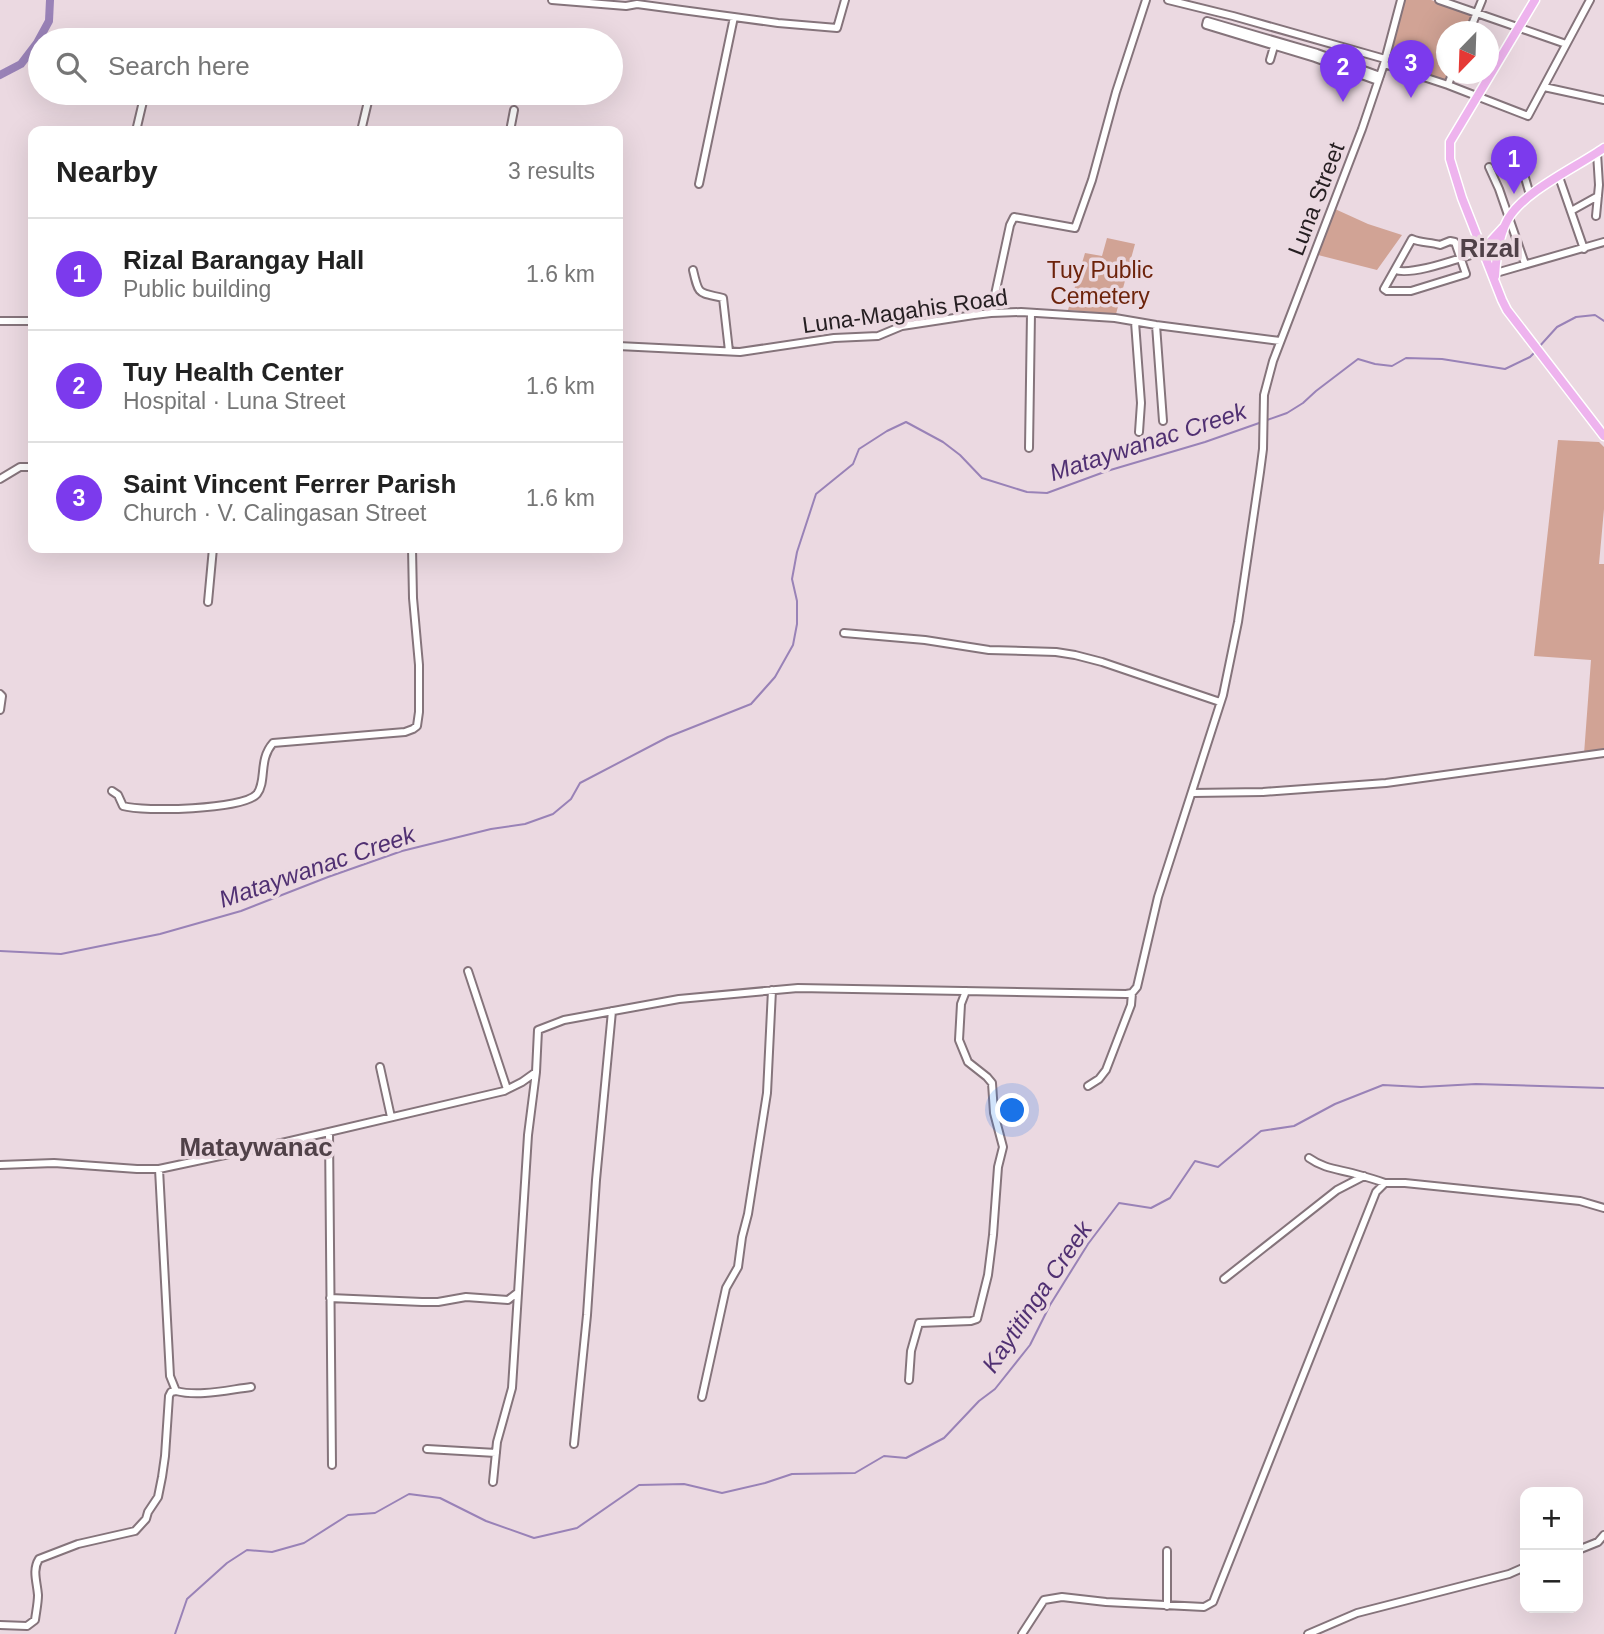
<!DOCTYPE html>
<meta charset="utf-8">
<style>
:root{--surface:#fff;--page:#f6f6f6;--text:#222;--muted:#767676;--line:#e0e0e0;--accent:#7c3aed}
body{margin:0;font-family:Arial,sans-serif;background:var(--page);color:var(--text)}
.controls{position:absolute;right:21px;bottom:21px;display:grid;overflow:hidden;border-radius:14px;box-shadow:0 7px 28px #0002}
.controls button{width:63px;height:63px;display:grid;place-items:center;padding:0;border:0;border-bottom:2px solid var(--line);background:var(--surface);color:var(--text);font:35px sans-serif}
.compass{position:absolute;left:1436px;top:21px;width:63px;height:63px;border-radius:50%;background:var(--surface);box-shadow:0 7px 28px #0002;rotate:203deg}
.you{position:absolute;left:1013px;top:1111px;width:24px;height:24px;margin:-18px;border:5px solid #fff;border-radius:50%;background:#1a73e8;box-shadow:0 0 0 10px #1a73e833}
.badge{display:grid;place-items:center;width:46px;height:46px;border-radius:50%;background:var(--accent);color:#fff;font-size:23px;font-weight:700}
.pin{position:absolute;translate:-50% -58px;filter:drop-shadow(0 2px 4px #0008)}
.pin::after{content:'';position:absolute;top:37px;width:24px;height:21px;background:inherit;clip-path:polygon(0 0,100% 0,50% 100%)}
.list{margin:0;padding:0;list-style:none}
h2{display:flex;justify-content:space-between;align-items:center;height:91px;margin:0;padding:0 28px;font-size:30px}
h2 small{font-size:23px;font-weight:400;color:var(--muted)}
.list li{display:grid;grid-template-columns:46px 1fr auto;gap:21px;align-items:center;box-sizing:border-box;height:112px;padding:0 28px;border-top:2px solid var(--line)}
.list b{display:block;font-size:26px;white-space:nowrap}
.list p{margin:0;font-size:23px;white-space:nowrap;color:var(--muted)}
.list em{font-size:23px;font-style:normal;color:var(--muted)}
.icon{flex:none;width:38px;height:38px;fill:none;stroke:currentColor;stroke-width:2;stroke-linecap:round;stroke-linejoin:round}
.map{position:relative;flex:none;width:1604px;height:1634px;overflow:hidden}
.search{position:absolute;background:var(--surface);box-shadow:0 7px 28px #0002;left:28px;top:28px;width:595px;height:77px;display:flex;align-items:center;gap:18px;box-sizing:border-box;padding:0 24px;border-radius:38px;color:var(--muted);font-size:26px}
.panel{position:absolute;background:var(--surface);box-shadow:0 7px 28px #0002;left:28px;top:126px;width:595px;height:427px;border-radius:14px}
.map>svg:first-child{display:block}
.green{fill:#d1a395}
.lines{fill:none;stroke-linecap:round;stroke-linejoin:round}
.stream{stroke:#9982b7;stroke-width:2}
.river{stroke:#9982b7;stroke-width:8}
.minor-casing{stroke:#85747b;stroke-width:10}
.major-casing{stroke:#fff;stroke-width:11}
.minor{stroke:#fff;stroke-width:6}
.major{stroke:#eeb3ee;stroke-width:8}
.labels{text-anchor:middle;stroke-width:7;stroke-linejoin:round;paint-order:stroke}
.street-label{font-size:23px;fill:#251e21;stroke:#ebd9e1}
.park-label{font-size:23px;fill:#6d230b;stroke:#ebd9e1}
.water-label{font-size:24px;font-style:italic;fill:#503072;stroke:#ebd9e1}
.quarter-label{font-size:26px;font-weight:bold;fill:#504148;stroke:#ebd9e1}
</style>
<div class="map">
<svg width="1604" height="1634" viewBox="0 0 1604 1634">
<rect width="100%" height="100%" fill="#ebd9e1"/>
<!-- green -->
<path class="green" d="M1404 0H1431L1472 14 1466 31 1446 32V74H1449L1446 82 1387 62Z
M1335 209 1368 224 1402 235 1377 270 1318 255Z
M1107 238 1135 244 1116 314 1068 310 1085 253 1102 256Z
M1558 440 1599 442 1604 447V509L1599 564H1604V752L1584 754 1591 660 1534 656Z"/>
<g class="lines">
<!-- stream -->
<path class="stream" d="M1538 348 1557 327 1576 317 1595 315 1604 321
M1267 420 1287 413 1303 403 1316 391 1358 359 1375 364 1392 366 1406 358 1442 359 1505 369 1530 357 1535 352
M0 951 61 954 160 934 241 911 328 877 402 851 491 829 525 824 553 814 571 799 580 783 668 737 751 704 775 677 793 645 797 624V601L792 579 797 552 816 494 853 464 859 449 887 431 906 422 943 442 960 455 982 478 1027 492 1047 493 1107 471 1205 442 1262 422
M175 1634 187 1599 227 1563 247 1550 272 1552 304 1543 348 1515 375 1513 409 1494 440 1498 486 1521 534 1538 577 1528 639 1485 684 1484 722 1493 765 1483 792 1474 855 1473 884 1456 906 1458 944 1438 979 1401 995 1389 1030 1345 1050 1305 1088 1244 1119 1203 1151 1208 1170 1198 1195 1161 1218 1167 1261 1131 1294 1126 1335 1104 1383 1085 1421 1087 1476 1084 1604 1088"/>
<!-- river -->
<path class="river" d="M0 75 21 64 37 43 49 21 50 0"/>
<defs>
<path id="minor" d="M552 0 626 6 637 4 734 17
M1168 0 1233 16 1385 59
M1439 0 1566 44
M1469 32 1482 0
M1270 60 1275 43
M1384 64 1448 85 1528 116 1590 0
M1378 81 1315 58 1206 25 1207 21 1317 53 1380 76
M1448 85 1452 74
M1544 87 1604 100
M136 131 145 93
M361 131 370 93
M510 131 514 110
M1519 147V157L1530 195
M1489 167 1499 189 1525 264
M1559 177 1584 249
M699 184 734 17 778 23 837 28 845 0
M1571 211 1598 196
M1596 216 1599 185 1597 153
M1412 239C1421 243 1430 242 1440 245L1450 241 1455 242 1466 274 1411 291H1387L1384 289Z
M693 270C699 296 698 292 723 298L729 351
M1395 270C1414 276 1462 257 1484 251
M1496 273 1604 242
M991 313 1010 225 1014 217 1075 228 1092 180 1116 92 1146 0
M0 321H33
M1135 322 1141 403 1139 432
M1156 325 1163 421
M618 346 740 352 834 338 878 336 902 326 974 315 991 313 1021 312 1115 318 1156 325 1280 341
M1029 448 1031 313
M0 479 20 467H33
M208 602 213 548
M844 633 925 640 989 650 1056 652 1075 655 1102 662 1220 702
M0 694 2 696 0 710
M112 791 118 795 123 806C144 812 243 810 257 794 267 781 258 760 273 743L405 732 413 729 417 726 419 712V665L413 598 412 548
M1192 793 1263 792 1386 783 1604 753
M468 971 507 1089
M380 1067 391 1117
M1088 1086 1099 1079 1106 1070 1131 1005 1132 993
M329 1132 332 1465
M1309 1158C1323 1168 1336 1169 1352 1173 1363 1176 1374 1179 1385 1183
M0 1165 54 1163 137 1169H159L286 1142 504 1091 522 1082 536 1072 538 1030 564 1020 679 999 798 988 1126 994 1132 993 1137 987 1158 897 1223 695 1238 622 1260 472 1263 449 1264 395 1273 361 1362 129 1384 64 1401 0
M159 1169 170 1376 176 1391C199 1397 227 1390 251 1387
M1224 1279 1337 1190 1364 1176
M330 1298 422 1302H438L466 1297 508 1300 517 1293
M909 1380 911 1351 919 1323 971 1321 977 1319 988 1275 993 1235 998 1167 1003 1147 994 1113 992 1083 987 1077 968 1062 959 1040 961 1004 966 991
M702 1397 726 1288 738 1267 742 1237 748 1214 767 1093 772 990
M574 1444 587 1315 596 1180 612 1011
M427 1449 496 1453
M493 1482 497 1442 512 1388 528 1135 536 1072
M1578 1550 1598 1542 1604 1535
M1167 1606V1551
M0 1625 27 1626 35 1620C36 1612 38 1603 38 1595 37 1582 32 1570 39 1559L78 1544 135 1531 146 1519 148 1512 158 1497 162 1477 165 1456 169 1396 171 1392 176 1391
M1022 1634 1044 1600 1062 1597 1106 1602 1204 1607 1213 1602 1376 1192 1385 1183H1405L1580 1201 1604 1208
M1308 1634 1357 1613 1509 1574 1525 1567"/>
<path id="major" d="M1535 0 1450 142V159L1462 198 1502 300 1507 310 1604 436
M1491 241 1503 228
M1495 276C1496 258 1499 235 1508 219 1524 191 1577 167 1604 148"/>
</defs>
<!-- minor casing -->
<use href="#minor" class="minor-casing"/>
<!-- major casing -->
<use href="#major" class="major-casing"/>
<!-- minor -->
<use href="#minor" class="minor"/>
<!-- major -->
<use href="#major" class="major"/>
</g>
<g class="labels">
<!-- street labels -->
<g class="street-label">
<text transform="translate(1316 199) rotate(-69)" y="8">Luna Street</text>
<text transform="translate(905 311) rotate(-8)" y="8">Luna-Magahis Road</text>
</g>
<!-- park labels -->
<g class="park-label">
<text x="1100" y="278">Tuy Public<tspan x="1100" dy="26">Cemetery</tspan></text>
</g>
<!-- water labels -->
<g class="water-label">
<text transform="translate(1148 442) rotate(-18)" y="8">Mataywanac Creek</text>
<text transform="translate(317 867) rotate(-19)" y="8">Mataywanac Creek</text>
<text transform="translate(1037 1297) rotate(-56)" y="8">Kaytitinga Creek</text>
</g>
<!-- quarter labels -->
<g class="quarter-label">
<text x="1490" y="257">Rizal</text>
<text x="256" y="1156">Mataywanac</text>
</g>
</g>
</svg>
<div class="controls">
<button>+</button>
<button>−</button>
</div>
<svg class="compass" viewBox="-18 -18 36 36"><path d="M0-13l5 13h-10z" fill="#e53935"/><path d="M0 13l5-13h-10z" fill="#767676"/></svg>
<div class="you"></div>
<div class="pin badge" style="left:1514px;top:194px">1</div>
<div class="pin badge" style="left:1343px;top:102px">2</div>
<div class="pin badge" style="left:1411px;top:98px">3</div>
<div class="search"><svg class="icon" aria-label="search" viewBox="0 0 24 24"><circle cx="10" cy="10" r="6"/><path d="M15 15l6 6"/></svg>Search here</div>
<section class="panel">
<h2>Nearby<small>3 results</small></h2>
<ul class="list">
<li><span class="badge">1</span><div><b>Rizal Barangay Hall</b><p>Public building</p></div><em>1.6 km</em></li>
<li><span class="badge">2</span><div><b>Tuy Health Center</b><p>Hospital · Luna Street</p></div><em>1.6 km</em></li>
<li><span class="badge">3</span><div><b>Saint Vincent Ferrer Parish</b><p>Church · V. Calingasan Street</p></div><em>1.6 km</em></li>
</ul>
</section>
</div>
